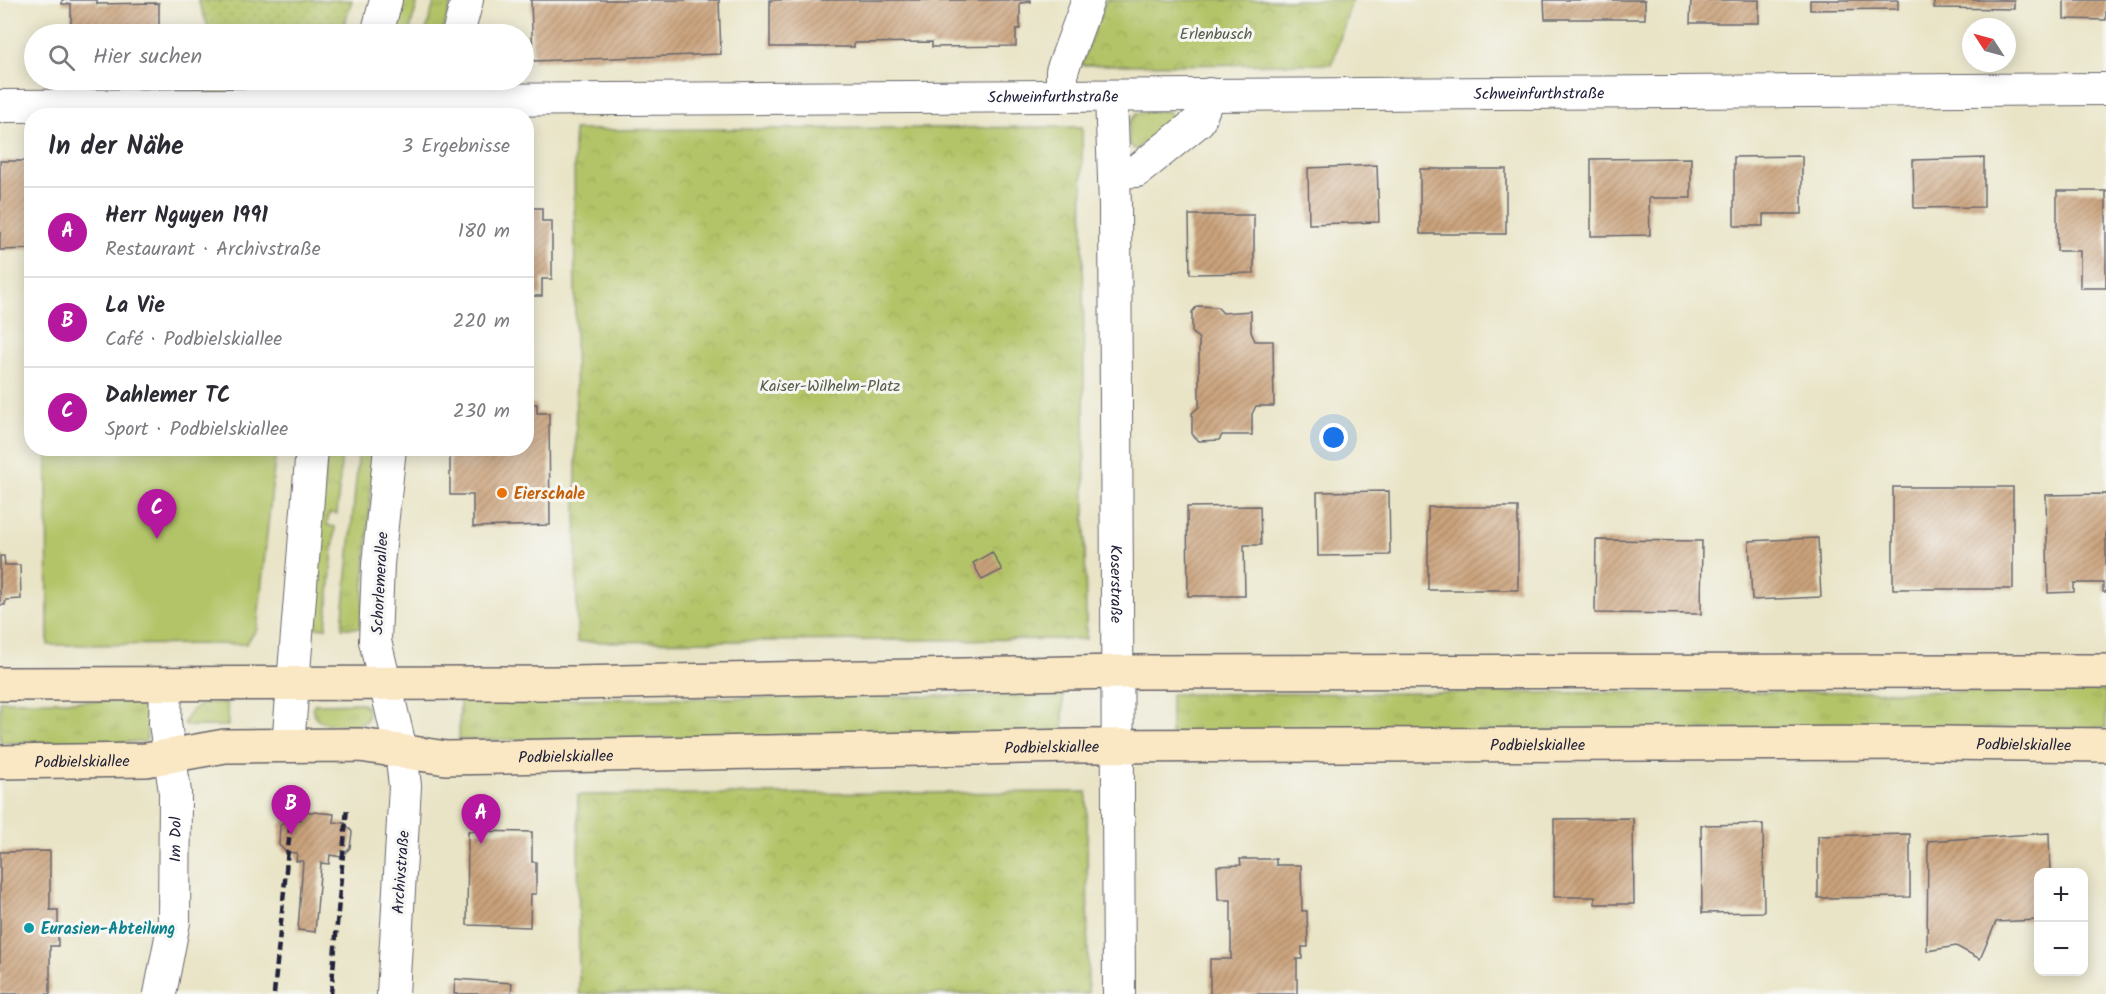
<!DOCTYPE html>
<html lang="de">
<meta charset="utf-8">
<style>
:root{--surface:#fff;--page:#f7f7f7;--text:#2b2b33;--muted:#7c7c81;--line:#e1e1e2;--accent:#b5179e}
body{margin:0;font-family:Kalam,sans-serif;background:var(--page);color:var(--text)}
.controls{position:absolute;right:18px;bottom:18px;display:grid;overflow:hidden;border-radius:12px;box-shadow:0 3px 15px #0003}
.controls button{width:54px;height:54px;display:grid;place-items:center;padding:0;border:0;border-bottom:2px solid var(--line);background:var(--surface);color:var(--text);font:30px sans-serif}
.compass{position:absolute;left:1962px;top:18px;width:54px;height:54px;border-radius:50%;background:var(--surface);box-shadow:0 3px 15px #0003;rotate:306deg}
.you{position:absolute;left:1334px;top:438px;width:21px;height:21px;margin:-15px;border:4px solid #fff;border-radius:50%;background:#1a73e8;box-shadow:0 0 0 9px #1a73e833}
.badge{display:grid;place-items:center;width:39px;height:39px;border-radius:50%;background:var(--accent);color:#fff;font-size:20px;font-weight:700}
.pin{position:absolute;translate:-50% -50px;filter:drop-shadow(0 2px 3px #0008)}
.pin::after{content:'';position:absolute;top:32px;width:21px;height:18px;background:inherit;clip-path:polygon(0 0,100% 0,50% 100%)}
.list{margin:0;padding:0;list-style:none}
h2{display:flex;justify-content:space-between;align-items:center;height:78px;margin:0;padding:0 24px;font-size:26px}
h2 small{font-size:20px;font-weight:400;color:var(--muted)}
.list li{display:grid;grid-template-columns:39px 1fr auto;gap:18px;align-items:center;box-sizing:border-box;height:90px;padding:0 24px;border-top:2px solid var(--line)}
.list b{display:block;font-size:22px;white-space:nowrap}
.list p{margin:0;font-size:20px;white-space:nowrap;color:var(--muted)}
.list em{font-size:20px;font-style:normal;color:var(--muted)}
.icon{flex:none;width:33px;height:33px;fill:none;stroke:currentColor;stroke-width:2;stroke-linecap:round;stroke-linejoin:round}
.map{position:relative;flex:none;width:2106px;height:994px;overflow:hidden}
.search{position:absolute;background:var(--surface);box-shadow:0 3px 15px #0003;left:24px;top:24px;width:510px;height:66px;display:flex;align-items:center;gap:15px;box-sizing:border-box;padding:0 21px;border-radius:33px;color:var(--muted);font-size:22px}
.panel{position:absolute;background:var(--surface);box-shadow:0 3px 15px #0003;left:24px;top:108px;width:510px;height:348px;border-radius:24px}
.map>svg:first-child{display:block}
.grass{fill:url(#grass-tufts);stroke:#6a7351;stroke-width:1.5}
.park{fill:url(#park-crowns);stroke:#6a7351;stroke-width:1.5}
.garden{fill:url(#garden-dots);stroke:#6a7351;stroke-width:1.5}
.pitch{fill:#b3c467;stroke:#6a7351;stroke-width:1.5}
.building{fill:url(#building-hatch)}
.lines{fill:none;stroke-linecap:round;stroke-linejoin:round}
.street-casing{stroke:#68666c;stroke-width:34}
.secondary-casing{stroke:#68666c;stroke-width:36}
.street{stroke:#fff;stroke-width:32}
.secondary{stroke:#fae7c3;stroke-width:33}
.rail{stroke:#22223b;stroke-width:4.5;stroke-dasharray:9 4.5;stroke-linecap:butt}
.food-dot{fill:#e8710a;stroke:#f6f6f2;stroke-width:2}
.culture-dot{fill:#0f9aa8;stroke:#f6f6f2;stroke-width:2}
.labels{text-anchor:middle;stroke-width:6;stroke-linejoin:round;paint-order:stroke}
.park-label{font-size:16px;fill:#555b4a;stroke:#f6f6f2}
.street-label{font-size:16px;fill:#22223b;stroke:#f6f6f2}
.food-label{font-size:16px;font-weight:bold;fill:#c56008;stroke:#f6f6f2;text-anchor:start}
.culture-label{font-size:16px;font-weight:bold;fill:#0d838f;stroke:#f6f6f2;text-anchor:start}
</style>
<div class="map">
<svg width="2106" height="994" viewBox="0 0 2106 994">
<defs>
<pattern id="grass-tufts" width="24" height="20" patternUnits="userSpaceOnUse" patternTransform="scale(1.5)"><rect width="24" height="20" fill="#b3c467"/><path d="M3 7l-1-3M5 7V3M7 7l1-3M15 17l-1-3M17 17v-4M19 17l1-3" fill="none" stroke="#9aa85a"/></pattern>
<pattern id="park-crowns" width="20" height="18" patternUnits="userSpaceOnUse" patternTransform="scale(1.5)"><rect width="20" height="18" fill="#b3c467"/><path d="M2 6a3 3 0 1 1 6 0M12 15a3 3 0 1 1 6 0" fill="none" stroke="#9aa85a"/></pattern>
<pattern id="garden-dots" width="8" height="8" patternUnits="userSpaceOnUse" patternTransform="scale(1.5)"><rect width="8" height="8" fill="#b3c467"/><path d="M2 2h.1M6 6h.1" fill="none" stroke="#9aa85a" stroke-width="1.8" stroke-linecap="round"/></pattern>
<pattern id="building-hatch" width="6" height="6" patternUnits="userSpaceOnUse" patternTransform="scale(1.5)"><rect width="6" height="6" fill="#cba37c"/><path d="M-1 1l2-2M0 6l6-6M5 7l2-2" fill="none" stroke="#a48467"/></pattern>
</defs>
<rect width="100%" height="100%" fill="#f6f6f2"/>
<filter id="ink" filterUnits="userSpaceOnUse"><feTurbulence type="fractalNoise" baseFrequency=".0167" numOctaves="2"/><feDisplacementMap in="SourceGraphic" scale="12" xChannelSelector="R" yChannelSelector="G"/><feConvolveMatrix kernelMatrix="1 2 1 2 8 2 1 2 1" color-interpolation-filters="sRGB"/></filter>
<filter id="wash" filterUnits="userSpaceOnUse"><feTurbulence type="fractalNoise" baseFrequency=".008" numOctaves="4" result="noise"/><feDisplacementMap in="SourceGraphic" scale="24" xChannelSelector="R" yChannelSelector="G"/><feGaussianBlur stdDeviation="1.35" result="paint"/><feColorMatrix in="noise" values="0 0 0 0 0 0 0 0 0 0 0 0 0 0 0 0 0 1.4 0 .05"/><feComposite in="paint" operator="in"/></filter>
<g filter="url(#wash)">
<rect width="100%" height="100%" fill="#e9e4c6"/>
<!-- grass -->
<path class="grass" d="M403 0H418L409 34H394Z
M435 0H452L442 34H425Z
M1144 111H1168L1173 117 1171 121 1140 148 1134 149 1129 143V123L1137 113Z
M327 449H342L337 514 329 513 327 525 335 527 326 628 311 627Z
M359 449H374L361 628H342Z
M2106 691V728L1171 734V694Z
M1063 695V735L459 740 460 700Z
M0 701H144L147 705V739L144 742 0 743Z
M206 703H227L228 726H186L184 723C188 712 195 706 206 703Z
M361 703C370 708 371 720 360 724 356 726 351 725 346 725 332 725 308 725 314 704Z"/>
<!-- park -->
<path class="park" d="M1106 0H1352L1332 64 1081 65Z
M1082 127 1086 639 577 642 574 130Z
M1087 792 1088 994H579L578 795Z"/>
<!-- garden -->
<path class="garden" d="M198 0H352L341 34H211Z"/>
<!-- pitch -->
<path class="pitch" d="M47 449H276L257 629 246 644 48 645Z"/>
<g id="blocks">
<!-- building -->
<path class="building" d="M62 0H97V4L159 3V34H71V4H62Z
M531 0H719L721 54 533 61Z
M770 0H1031V2L1020 3V29H1016V46L932 47V42L854 43V47H770Z
M1544 0H1645V19H1545Z
M1691 0H1759V23H1690Z
M1810 0H1898V9L1810 10Z
M1934 0H2014V9L1934 8Z
M2064 0H2106V20L2064 19Z
M1802 156V214H1763V226H1734V157Z
M1691 158V198H1649L1650 235 1591 236V159Z
M1984 158V207L1914 208 1913 160Z
M0 161H29L28 178H32V249L0 250Z
M1377 165 1379 222 1309 224 1308 168Z
M1420 169H1506V234H1420Z
M2057 191H2106V288H2080V251H2057Z
M526 208H542V221H552V279H542V296H526Z
M1189 215H1254V273L1190 274Z
M1197 306 1217 307 1223 313 1251 311V332L1255 341H1273L1274 406H1256L1252 414V435H1222L1219 440 1199 441 1192 434V413L1199 407V339L1192 332V312Z
M526 404H537V413H549L550 525 473 527V495H450V448H526Z
M1893 487H2013V589H1893Z
M1389 491 1390 555 1318 556 1317 492Z
M2106 494V592H2103V583H2074V592L2048 593 2046 495Z
M1260 506 1261 545H1244L1245 596H1188L1187 507Z
M1428 507H1518V590H1428Z
M1818 538 1821 597 1752 600 1749 541Z
M1596 540 1702 541 1701 614 1595 613Z
M992 552 1002 570 982 580 973 563Z
M0 556H4L5 565H20L21 599 6 600 5 605H0Z
M302 811 334 814 333 822 345 823 352 832 350 848 341 857 330 855 329 864 321 863 315 932 298 930 303 861H296L297 853 286 852 279 845 280 825 287 819 301 820Z
M1633 818 1634 904H1595V897H1554V819Z
M1763 824 1764 912 1702 913 1701 825Z
M468 831 532 832V862H536V894H531L530 927 467 925Z
M2049 833 2050 872H2038V920L1996 922 1980 959 1956 946 1927 951 1928 841Z
M1910 834V897L1818 898V836Z
M50 851V910H58V946H50V994H0V852Z
M1240 859H1276V865H1301L1302 911H1307L1308 947H1302V959H1297V994H1210V959H1231V900H1218L1217 866 1241 865Z
M455 979 512 983 511 994H454Z"/>
</g>
</g>
<g filter="url(#ink)">
<use href="#blocks" fill-opacity="0" stroke="#68666c" stroke-width="1.5"/>
<g class="lines">
<defs>
<g id="street">
<path d="M377 34 386 0"/>
<path d="M458 34 467 0"/>
<path d="M1062 96V71L1088 0"/>
<path id="s1" d="M1111 96 1115 205 1119 994"/>
<path id="s2" d="M0 106 231 105 469 100 2106 89"/>
<path d="M1115 172 1137 171 1199 121 1209 94"/>
<path d="M390 448 378 564 375 641 401 750 405 786 393 994"/>
<path d="M288 746 312 448"/>
<path id="s3" d="M160 994 174 922 175 792 165 723 166 684"/>
</g>
<g id="secondary">
<path d="M0 684 573 683 1118 672 2106 671"/>
<path id="s4" d="M0 762 146 760 225 746 360 745 446 758 1078 746 1942 743 2106 745"/>
</g>
</defs>
<!-- street casing -->
<use href="#street" class="street-casing"/>
<!-- secondary casing -->
<use href="#secondary" class="secondary-casing"/>
<!-- street -->
<use href="#street" class="street"/>
<!-- secondary -->
<use href="#secondary" class="secondary"/>
<!-- rail -->
<path class="rail" d="M274 994 292 808
M331 994 347 807"/>
</g>
</g>
<!-- markers -->
<circle class="food-dot" cx="502" cy="493" r="6"/>
<circle class="culture-dot" cx="29" cy="928" r="6"/>
<g class="labels">
<!-- park labels -->
<g class="park-label">
<text x="1216" y="39">Erlenbusch</text>
<text x="830" y="391">Kaiser-Wilhelm-Platz</text>
</g>
<!-- street labels -->
<g class="street-label">
<text dy="6" stroke="none"><textPath href="#s2" startOffset="1539">Schweinfurthstraße</textPath></text>
<text dy="6" stroke="none"><textPath href="#s2" startOffset="1053">Schweinfurthstraße</textPath></text>
<text transform="translate(379 583) rotate(-87)" y="6">Schorlemerallee</text>
<text dy="6" stroke="none"><textPath href="#s1" startOffset="488">Koserstraße</textPath></text>
<text dy="6" stroke="none"><textPath href="#s4" startOffset="1540">Podbielskiallee</textPath></text>
<text dy="6" stroke="none"><textPath href="#s4" startOffset="2026">Podbielskiallee</textPath></text>
<text dy="6" stroke="none"><textPath href="#s4" startOffset="1054">Podbielskiallee</textPath></text>
<text dy="6" stroke="none"><textPath href="#s4" startOffset="568">Podbielskiallee</textPath></text>
<text dy="6" stroke="none"><textPath href="#s4" startOffset="82">Podbielskiallee</textPath></text>
<text dy="6" stroke="none"><textPath href="#s3" startOffset="156">Im Dol</textPath></text>
<text transform="translate(400 872) rotate(-86)" y="6">Archivstraße</text>
</g>
<!-- food labels -->
<g class="food-label">
<text x="514" y="499">Eierschale</text>
</g>
<!-- culture labels -->
<g class="culture-label">
<text x="41" y="934">Eurasien-Abteilung</text>
</g>
</g>
</svg>
<div class="controls">
<button>+</button>
<button>−</button>
</div>
<svg class="compass" viewBox="-18 -18 36 36"><path d="M0-13l5 13h-10z" fill="#e53935"/><path d="M0 13l5-13h-10z" fill="#7c7c81"/></svg>
<div class="you"></div>
<div class="pin badge" style="left:481px;top:844px">A</div>
<div class="pin badge" style="left:291px;top:835px">B</div>
<div class="pin badge" style="left:157px;top:539px">C</div>
<div class="search"><svg class="icon" aria-label="search" viewBox="0 0 24 24"><circle cx="10" cy="10" r="6"/><path d="M15 15l6 6"/></svg>Hier suchen</div>
<section class="panel">
<h2>In der Nähe<small>3 Ergebnisse</small></h2>
<ul class="list">
<li><span class="badge">A</span><div><b>Herr Nguyen 1991</b><p>Restaurant · Archivstraße</p></div><em>180 m</em></li>
<li><span class="badge">B</span><div><b>La Vie</b><p>Café · Podbielskiallee</p></div><em>220 m</em></li>
<li><span class="badge">C</span><div><b>Dahlemer TC</b><p>Sport · Podbielskiallee</p></div><em>230 m</em></li>
</ul>
</section>
</div>
